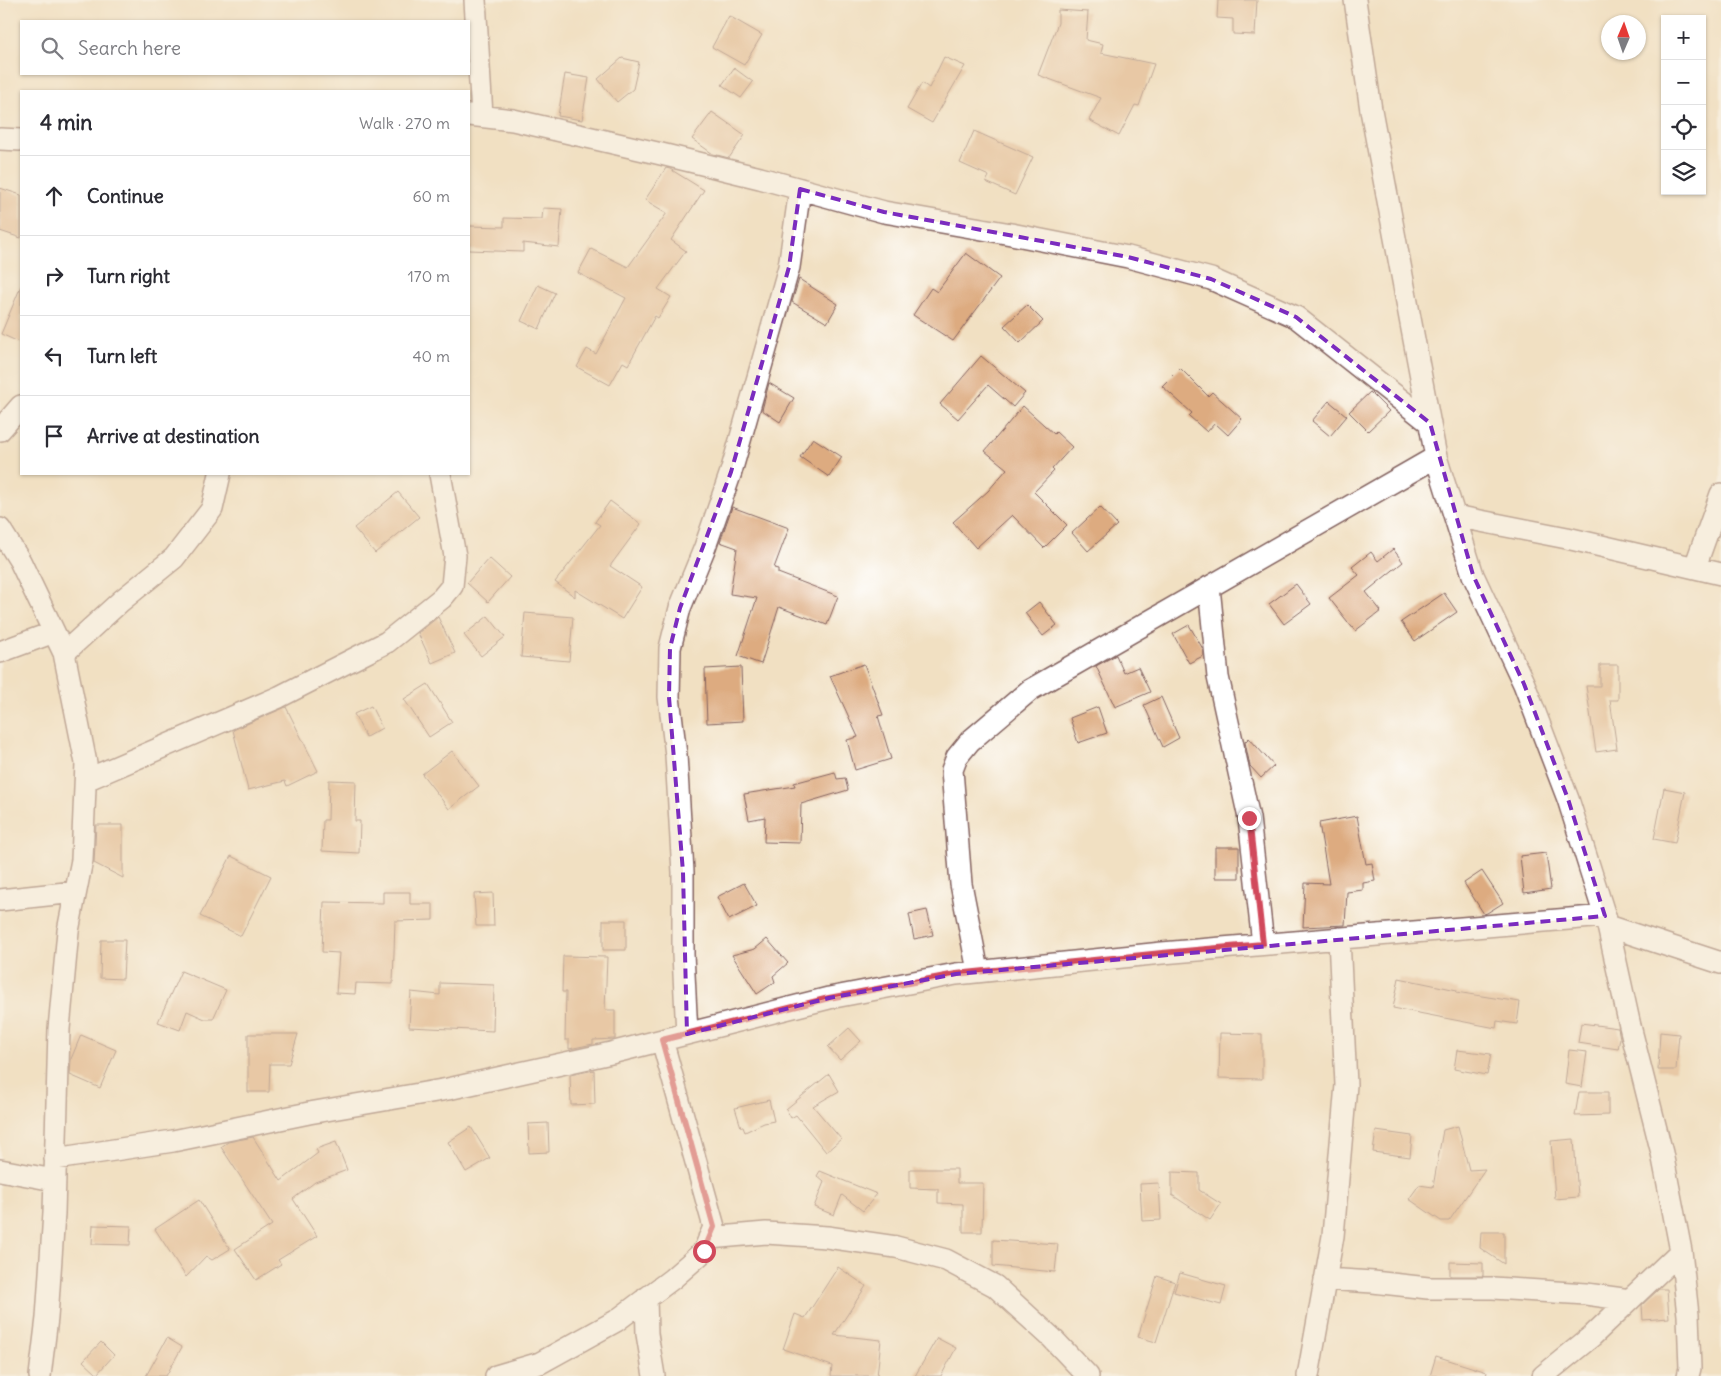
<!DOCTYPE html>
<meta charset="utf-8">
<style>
:root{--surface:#fff;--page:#f7f7f7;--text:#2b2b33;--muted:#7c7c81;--line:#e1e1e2}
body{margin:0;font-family:Delius,sans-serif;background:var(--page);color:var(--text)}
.controls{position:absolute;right:15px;top:15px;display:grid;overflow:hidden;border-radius:0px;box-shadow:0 1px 4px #0004}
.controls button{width:45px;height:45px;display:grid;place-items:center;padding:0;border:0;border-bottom:1px solid var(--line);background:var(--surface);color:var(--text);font:25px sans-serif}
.compass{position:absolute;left:1601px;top:15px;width:45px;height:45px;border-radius:50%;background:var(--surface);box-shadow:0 1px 4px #0004;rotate:2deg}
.stop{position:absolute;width:15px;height:15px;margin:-11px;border:4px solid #d1495b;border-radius:50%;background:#fff}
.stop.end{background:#d1495b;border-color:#fff;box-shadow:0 1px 5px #0008}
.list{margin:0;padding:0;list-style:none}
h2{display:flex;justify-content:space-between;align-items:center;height:65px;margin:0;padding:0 20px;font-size:21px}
h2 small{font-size:16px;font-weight:400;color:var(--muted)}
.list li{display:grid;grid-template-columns:32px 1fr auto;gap:15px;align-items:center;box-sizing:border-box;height:80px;padding:0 20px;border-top:1px solid var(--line)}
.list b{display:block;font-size:19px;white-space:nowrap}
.list em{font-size:16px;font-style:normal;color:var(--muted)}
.icon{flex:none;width:28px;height:28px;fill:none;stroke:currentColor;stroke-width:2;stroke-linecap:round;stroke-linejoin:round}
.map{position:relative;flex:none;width:1721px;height:1376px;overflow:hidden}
.search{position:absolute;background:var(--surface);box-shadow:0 1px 4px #0004;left:20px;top:20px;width:450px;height:55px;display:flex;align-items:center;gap:12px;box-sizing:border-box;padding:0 18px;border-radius:0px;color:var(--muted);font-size:19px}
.panel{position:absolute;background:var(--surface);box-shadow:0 1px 4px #0004;left:20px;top:90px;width:450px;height:385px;border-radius:0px}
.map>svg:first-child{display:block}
.building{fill:#ddab80}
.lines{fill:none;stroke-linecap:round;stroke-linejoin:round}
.minor-casing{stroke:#846360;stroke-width:24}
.minor{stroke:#fff;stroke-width:21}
.route{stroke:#d1495b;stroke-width:6}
.marked{fill:none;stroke:#7b2cbf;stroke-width:4;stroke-dasharray:10 6;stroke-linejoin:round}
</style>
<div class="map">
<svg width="1721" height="1376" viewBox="0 0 1721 1376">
<rect width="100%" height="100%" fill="#fff"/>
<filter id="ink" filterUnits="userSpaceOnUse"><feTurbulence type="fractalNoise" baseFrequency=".02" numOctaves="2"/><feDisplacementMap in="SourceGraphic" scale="10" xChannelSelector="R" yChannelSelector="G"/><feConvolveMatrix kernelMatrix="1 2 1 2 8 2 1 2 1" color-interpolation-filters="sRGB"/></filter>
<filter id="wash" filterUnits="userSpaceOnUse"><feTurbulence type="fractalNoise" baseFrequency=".0096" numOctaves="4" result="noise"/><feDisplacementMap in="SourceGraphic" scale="20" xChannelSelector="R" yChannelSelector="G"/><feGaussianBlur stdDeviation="1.12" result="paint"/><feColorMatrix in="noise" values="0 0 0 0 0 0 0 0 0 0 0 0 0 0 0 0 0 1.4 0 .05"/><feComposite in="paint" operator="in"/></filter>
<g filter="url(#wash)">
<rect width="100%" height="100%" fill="#f1e0c2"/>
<g id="blocks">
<!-- building -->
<path class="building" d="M1218 0H1257L1255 35 1233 34V19L1217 18Z
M1058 10 1088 12 1086 40 1103 44 1101 53 1154 64 1139 106 1135 105 1119 136 1089 120 1101 98 1038 75 1058 23Z
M729 16 762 35 744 65 712 47Z
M944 57 965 66 932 123 907 109 922 83 929 88Z
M622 58 639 62 633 89 617 102 598 79Z
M734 68 753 82 741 98 722 85Z
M565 74 589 78 582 120 558 116Z
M712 112 745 135 729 158 713 154 692 139Z
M974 131 1033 157 1015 195 986 182 989 176 960 163Z
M666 168 670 169 704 190 671 240 686 251 658 289 671 297 658 318 655 316 628 365 623 362 610 385 577 367 587 349 596 354 626 298 578 273 591 249 628 267 667 213 645 200Z
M0 188 21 195V238L0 231Z
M543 208 562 209 559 247 523 243V252L469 250V226L504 227V218L542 219Z
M966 253 1000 278 953 341 913 315 931 288 937 292Z
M799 279 838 304 827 323 792 302Z
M538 285 555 293 539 329 521 321Z
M21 286V343L1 334Z
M1027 305 1043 321 1020 343 1004 326Z
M981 356 1025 393 1013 407 988 385 958 419 940 404Z
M1180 368 1208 396 1212 392 1242 419 1228 435 1215 423 1207 432 1189 416 1192 413 1162 386Z
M769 383 794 398 780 422 762 410Z
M1370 392 1389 411 1368 431 1349 412Z
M1329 401 1347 416 1330 436 1312 421Z
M1023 406 1054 434 1056 432 1072 447 1052 469 1054 471 1034 492 1067 525 1044 548 1012 515 976 548 953 522 988 491 1007 469 985 451Z
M813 438 842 457 829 477 800 457Z
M398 492 419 517 375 553 354 528Z
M610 501 641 524 610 566 642 587 622 619 575 590V597L555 582 600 525 595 522Z
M732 507 789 528 774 568 778 569V573L838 596 827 625 779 607 761 664 738 656 757 598 730 594 737 548 720 542Z
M1100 507 1117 525 1088 551 1072 533Z
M1393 549 1403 562 1366 592 1381 611 1355 631 1329 598 1359 575 1352 567 1371 552 1378 561Z
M489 558 510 577 488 602 467 583Z
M1296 584 1311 604 1284 624 1269 604Z
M1444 593 1457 612 1415 641 1401 622Z
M1039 602 1057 625 1043 636 1025 613Z
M525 613 573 617 569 661 521 657Z
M488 616 505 637 481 656 464 635Z
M438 617 455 653 432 663 418 633Z
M1189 625 1203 649V656L1189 663 1173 634Z
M1116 655 1124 673 1138 667 1150 692 1115 707 1096 666Z
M864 664 883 715 878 716 891 759 855 770 847 740 858 737 830 676Z
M1600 665H1618V700H1610L1617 749 1596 752 1586 686H1600Z
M741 667 743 721 707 723 705 669Z
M428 684 452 722 429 737 404 699Z
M1161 697 1179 738 1163 747 1144 705Z
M371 706 382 728 366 737 354 714Z
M286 707 318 771 287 786 285 781 248 790 233 730Z
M1098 707 1107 733 1078 743 1070 718Z
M1249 738 1274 766 1261 778 1250 766 1245 742Z
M452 751 479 786 449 809 422 774Z
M835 772 837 779 845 778 848 790 801 804 800 843 764 842 765 817 749 820 744 794 795 786 794 783Z
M329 780 356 781 355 821H360L359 853 322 851 323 820H328Z
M1664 788 1685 792 1675 843 1654 839Z
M1357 816 1366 864 1372 863 1375 881 1363 883V890L1347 892 1345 925 1303 927 1305 883 1329 884 1319 823Z
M96 825H123V878L94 863Z
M1215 847H1239V878H1215Z
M1546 853 1551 889 1524 893 1520 856Z
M231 856 271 876 241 936 200 916Z
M1482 871 1503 903 1487 913 1484 914 1464 883Z
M744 883 757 906 729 920 717 897Z
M383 892H410V904H433V920L395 921 393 984 356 983 355 994 336 993 339 953 322 952 324 902 383 903Z
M493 893 494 926H476L474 894Z
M927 910 933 935 914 939 909 914Z
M603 920H626V950H603Z
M767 939 788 963 773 976 775 982 757 994 732 955 755 949Z
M101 940H125L123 979 100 978Z
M563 956 607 957 605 1010H615V1039L593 1040V1044L569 1049V1040H565L566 992H562Z
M181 971 226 990 213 1019H205L187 1011 180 1030 158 1022Z
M1399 978 1457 990 1456 992 1520 1002 1517 1024 1497 1021 1496 1028 1393 1008Z
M440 983 494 985 493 1031 409 1027 411 992 440 995Z
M1581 1023 1618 1028 1620 1038 1618 1049 1578 1043Z
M849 1028 861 1041 840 1060 828 1047Z
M1660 1032 1679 1034 1676 1070H1658Z
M1220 1033 1262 1034V1079L1219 1078Z
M248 1034H298L289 1064H270L269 1092H248Z
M81 1035 116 1050 100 1088 70 1075 71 1059Z
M1457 1050 1491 1054 1487 1075 1454 1069Z
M1569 1050 1587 1052 1582 1087 1565 1084Z
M594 1070 595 1104 571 1105 570 1075Z
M829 1074 839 1091 813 1106 841 1139 826 1152 796 1115 791 1118 786 1109Z
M1579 1092H1608V1115L1575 1116Z
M769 1100 774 1121 764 1123 745 1132 743 1127H741L735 1108Z
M548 1123 549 1152 529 1153 528 1124Z
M1458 1126 1469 1170 1485 1169 1449 1221H1441L1409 1199 1419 1185 1433 1187 1443 1130Z
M471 1127 490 1158 466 1172 448 1142Z
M1376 1131 1412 1136 1410 1157 1373 1152Z
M253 1137 281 1181 318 1153 316 1149 336 1142 347 1170 315 1182 293 1199 317 1236 278 1260 281 1264 256 1280 235 1249 272 1225 221 1147 228 1142Z
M1574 1139 1578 1197 1555 1199 1551 1141Z
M910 1169H957V1183H983L982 1232H963V1204L938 1203V1189L910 1188Z
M820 1171 847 1182 877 1194 863 1211 842 1195 834 1215 814 1207 824 1182 817 1176Z
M1172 1172 1199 1173V1190L1221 1204 1210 1220 1172 1195Z
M1159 1183 1161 1220 1142 1221 1140 1184Z
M199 1200 230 1249 212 1260 206 1256 186 1277 155 1229Z
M93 1225 131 1226 130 1245 92 1244Z
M1481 1232H1504V1264L1480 1248Z
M993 1240 1058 1244 1055 1272 993 1266Z
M1450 1262 1483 1263V1276H1450Z
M838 1267 866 1286 834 1335 881 1340 877 1376H831L832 1366 783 1349 795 1314 805 1318Z
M1180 1273 1226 1286 1221 1305 1174 1292Z
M1157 1276 1175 1282 1156 1342 1138 1337Z
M1659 1289H1667L1669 1318 1643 1320 1642 1305Z
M167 1338 182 1347 166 1376H146Z
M937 1338 956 1348 941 1376H915Z
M101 1342 114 1355 97 1374 83 1361Z
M1436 1356 1487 1372 1486 1376H1430Z"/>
</g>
</g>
<g filter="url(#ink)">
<use href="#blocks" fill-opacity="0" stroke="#846360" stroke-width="1"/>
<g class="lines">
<defs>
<path id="minor" d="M475 0 482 116
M1355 0 1371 110 1436 457 1473 575 1524 684 1568 799 1608 926 1630 1026 1662 1153 1681 1251 1688 1315 1690 1368 1688 1376
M469 115 513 120 657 153 760 178 884 212 1011 234 1128 257 1211 279 1296 317 1430 423
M0 139 21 140
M0 430 21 406
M1455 516 1567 538 1721 574
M0 529 20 561 64 653 86 763 82 860 68 931 59 1029 54 1213 47 1318 40 1376
M1695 567 1721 494
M1209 587 1218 677 1249 818 1263 944
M0 652 54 632
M64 653 121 601 174 558 212 509 220 474
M86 780 279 697 324 674 387 642 442 598 452 586 455 556 440 474
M0 900 75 892
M1608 926 1721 963
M978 971 961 884 952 770 957 757 970 741 1030 690 1436 457
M687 1034 683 954V872L676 755 669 697 670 648 680 608 705 547 731 472 766 349 789 267 800 189
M55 1159 173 1141 309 1113 448 1089 611 1053 829 998 956 974 1162 953 1605 916
M0 1170 54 1180
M709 1238 766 1233 827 1237 896 1247 946 1260 995 1286 1052 1338 1088 1376
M1325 1279 1373 1282 1428 1288H1493L1586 1294 1630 1300
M646 1298 647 1334 654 1376
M496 1376 540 1363 616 1321 672 1279 704 1251 714 1227 662 1040
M1308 1376 1333 1236 1346 1085 1339 938
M1543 1376 1592 1336 1681 1251"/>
</defs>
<!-- minor casing -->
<use href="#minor" class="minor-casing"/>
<!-- minor -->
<use href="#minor" class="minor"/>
</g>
</g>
<g class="lines" filter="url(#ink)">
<!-- route -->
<path class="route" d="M704 1251 714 1227 662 1040 829 998 956 974 1162 953 1263 944 1249 818"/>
</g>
<!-- marked area -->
<path d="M0 0H1721V1376H0ZM800 189 884 212 1128 257 1211 279 1296 317 1430 423 1473 575 1524 684 1568 799 1605 916 956 974 829 998 687 1034 683 872 669 697 670 648 680 608 731 472 766 349 789 267Z" fill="#f1e0c2" fill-opacity=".55" fill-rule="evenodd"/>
<path class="marked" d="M800 189 884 212 1128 257 1211 279 1296 317 1430 423 1473 575 1524 684 1568 799 1605 916 956 974 829 998 687 1034 683 872 669 697 670 648 680 608 731 472 766 349 789 267Z"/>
</svg>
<div class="controls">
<button>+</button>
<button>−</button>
<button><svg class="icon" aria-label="locate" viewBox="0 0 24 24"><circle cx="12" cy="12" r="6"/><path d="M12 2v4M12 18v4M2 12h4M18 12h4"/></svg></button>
<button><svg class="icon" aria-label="layers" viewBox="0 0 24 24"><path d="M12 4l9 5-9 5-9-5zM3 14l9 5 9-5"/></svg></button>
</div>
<svg class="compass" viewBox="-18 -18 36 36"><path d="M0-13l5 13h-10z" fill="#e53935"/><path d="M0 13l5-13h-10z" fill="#7c7c81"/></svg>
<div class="stop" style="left:704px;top:1251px"></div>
<div class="stop end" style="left:1249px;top:818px"></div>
<div class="search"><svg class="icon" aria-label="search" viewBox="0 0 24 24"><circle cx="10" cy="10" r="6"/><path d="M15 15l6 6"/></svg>Search here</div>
<section class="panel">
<h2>4 min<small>Walk · 270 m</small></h2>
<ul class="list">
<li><svg class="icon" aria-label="ahead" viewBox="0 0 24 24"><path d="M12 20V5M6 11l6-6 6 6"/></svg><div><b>Continue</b></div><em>60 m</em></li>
<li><svg class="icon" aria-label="right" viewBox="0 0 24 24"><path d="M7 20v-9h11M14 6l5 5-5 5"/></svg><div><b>Turn right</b></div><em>170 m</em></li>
<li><svg class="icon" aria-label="left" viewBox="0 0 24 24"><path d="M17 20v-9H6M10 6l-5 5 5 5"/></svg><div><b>Turn left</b></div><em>40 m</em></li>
<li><svg class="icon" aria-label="arrive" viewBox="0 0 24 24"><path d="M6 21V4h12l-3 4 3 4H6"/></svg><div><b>Arrive at destination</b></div></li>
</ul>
</section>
</div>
